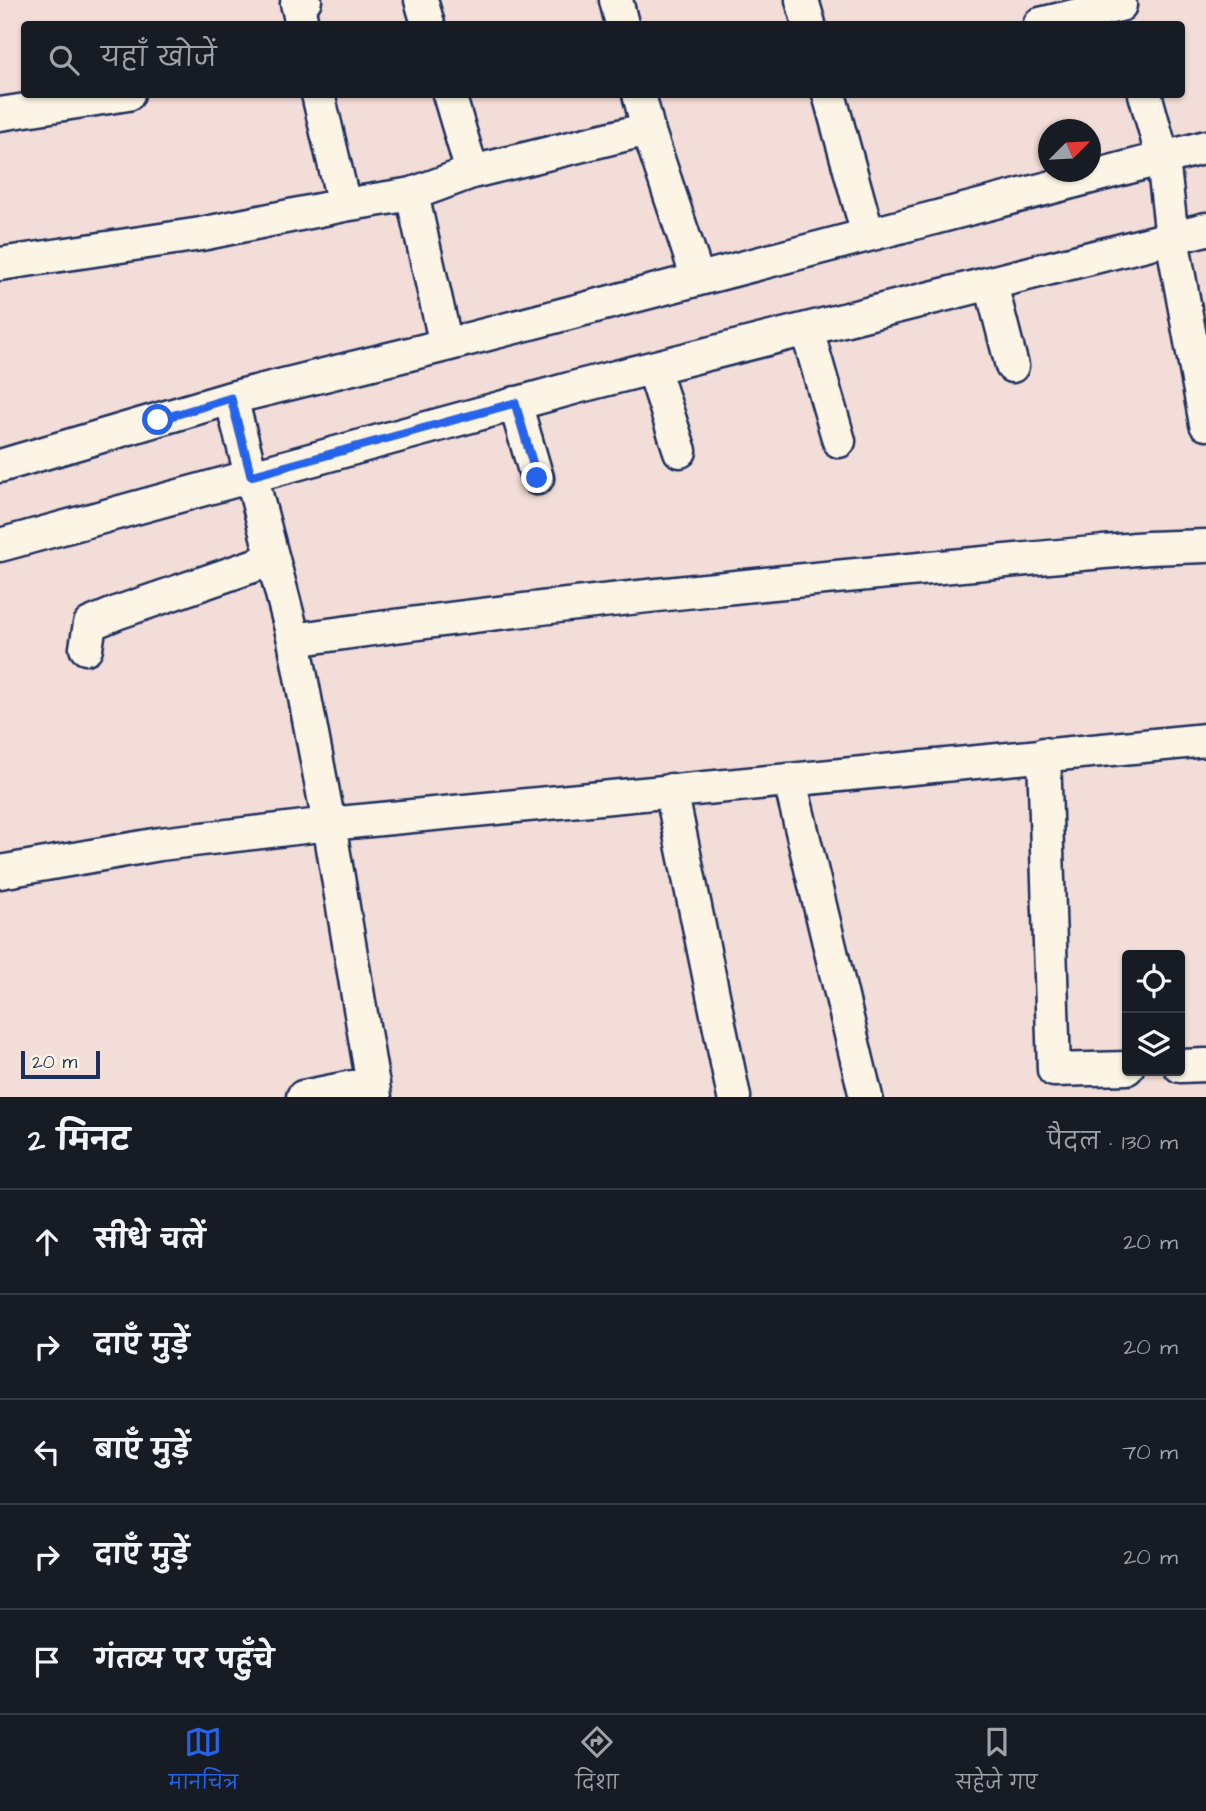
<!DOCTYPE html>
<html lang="hi">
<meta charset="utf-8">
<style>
:root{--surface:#171b24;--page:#20242c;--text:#f1f3f6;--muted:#9ea1a6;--line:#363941;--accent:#2563eb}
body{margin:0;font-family:"Architects Daughter","Playpen Sans Deva",sans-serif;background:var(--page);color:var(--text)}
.controls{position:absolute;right:21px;bottom:21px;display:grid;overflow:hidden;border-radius:7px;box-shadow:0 2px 5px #0004}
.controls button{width:63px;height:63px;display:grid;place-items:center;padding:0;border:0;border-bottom:2px solid var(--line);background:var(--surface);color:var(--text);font:35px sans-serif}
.compass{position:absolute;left:1038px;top:119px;width:63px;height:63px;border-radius:50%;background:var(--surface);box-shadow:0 2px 5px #0004;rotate:66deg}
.scale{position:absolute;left:21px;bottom:18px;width:79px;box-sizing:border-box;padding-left:7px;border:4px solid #1b2f5e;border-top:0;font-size:19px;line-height:24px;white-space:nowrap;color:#1b2f5e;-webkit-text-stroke:5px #fcf5e5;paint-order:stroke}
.stop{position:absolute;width:21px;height:21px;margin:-16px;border:5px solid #2563eb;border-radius:50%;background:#fff}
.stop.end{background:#2563eb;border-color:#fff;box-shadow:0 2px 7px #0008}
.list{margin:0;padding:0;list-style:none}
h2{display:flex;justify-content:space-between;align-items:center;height:91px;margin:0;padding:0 28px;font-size:30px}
h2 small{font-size:23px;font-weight:400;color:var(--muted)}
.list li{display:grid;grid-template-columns:46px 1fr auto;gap:21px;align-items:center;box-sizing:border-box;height:105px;padding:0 28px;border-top:2px solid var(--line)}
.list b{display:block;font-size:26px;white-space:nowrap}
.list em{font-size:23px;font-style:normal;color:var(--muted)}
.icon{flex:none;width:38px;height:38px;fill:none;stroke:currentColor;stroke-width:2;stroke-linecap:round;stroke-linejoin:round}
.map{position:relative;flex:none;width:1206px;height:1097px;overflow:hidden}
.search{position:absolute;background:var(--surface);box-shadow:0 2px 5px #0004;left:21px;right:21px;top:21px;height:77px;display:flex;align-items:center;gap:18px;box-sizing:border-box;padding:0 24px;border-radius:7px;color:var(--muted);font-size:26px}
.sheet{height:616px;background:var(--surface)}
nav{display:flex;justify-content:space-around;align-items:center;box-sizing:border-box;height:98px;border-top:2px solid var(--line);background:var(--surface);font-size:19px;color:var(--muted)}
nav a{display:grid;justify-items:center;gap:4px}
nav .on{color:var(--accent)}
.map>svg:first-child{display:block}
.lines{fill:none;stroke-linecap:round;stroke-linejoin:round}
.minor-casing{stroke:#1b2f5e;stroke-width:37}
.minor{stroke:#fcf5e5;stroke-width:32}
.route{stroke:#2563eb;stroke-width:9}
</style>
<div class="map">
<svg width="1206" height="1097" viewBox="0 0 1206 1097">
<rect width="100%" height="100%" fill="#f3ddd8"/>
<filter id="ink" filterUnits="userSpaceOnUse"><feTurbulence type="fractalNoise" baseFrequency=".0143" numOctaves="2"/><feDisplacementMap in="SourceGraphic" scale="14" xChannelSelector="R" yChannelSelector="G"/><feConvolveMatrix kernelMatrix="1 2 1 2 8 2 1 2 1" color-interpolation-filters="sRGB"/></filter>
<g filter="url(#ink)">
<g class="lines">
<defs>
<path id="minor" d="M421 0 428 24
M616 0 622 24
M802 0 809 24
M302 24 297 3 305 0
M1040 24 1120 5
M318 94 344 205 412 194
M449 94 472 172
M639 94 648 129 698 279
M829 94 868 235
M1145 94 1163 159 1172 238 1206 424
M0 114 128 94
M0 264 201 234 344 205
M991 284 1012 366
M807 330 839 441
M446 345 412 194 472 172 648 129
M653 368 680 451
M231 398 294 640 329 824 375 1097
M515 403 537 478
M0 466 231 398 446 345 1206 147
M0 545 584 385 1206 229
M294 640C578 599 863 574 1148 548L1206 546
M86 648 90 624 119 612 273 559
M1044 754 1054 1070 1127 1068
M790 781 866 1097
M671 790 734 1097
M0 872 160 844 329 824 1206 740
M1180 1066 1206 1065
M303 1097 373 1083"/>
</defs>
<!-- minor casing -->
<use href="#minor" class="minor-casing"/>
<!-- minor -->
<use href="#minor" class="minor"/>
</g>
</g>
<g class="lines" filter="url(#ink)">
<!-- route -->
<path class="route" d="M158 420 231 398 251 476 515 403 537 478"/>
</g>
</svg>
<div class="controls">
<button><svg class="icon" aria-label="locate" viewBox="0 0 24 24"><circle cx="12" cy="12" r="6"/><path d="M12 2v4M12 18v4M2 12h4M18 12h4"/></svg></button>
<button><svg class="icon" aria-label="layers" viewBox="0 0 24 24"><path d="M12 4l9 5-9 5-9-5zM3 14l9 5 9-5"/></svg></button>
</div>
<svg class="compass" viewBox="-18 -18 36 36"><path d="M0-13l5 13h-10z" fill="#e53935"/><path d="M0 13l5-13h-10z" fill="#9ea1a6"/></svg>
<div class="scale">20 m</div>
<div class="stop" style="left:158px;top:420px"></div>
<div class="stop end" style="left:537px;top:478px"></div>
<div class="search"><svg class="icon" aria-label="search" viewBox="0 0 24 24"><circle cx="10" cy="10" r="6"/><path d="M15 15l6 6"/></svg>यहाँ खोजें</div>
</div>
<section class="sheet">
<h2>2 मिनट<small>पैदल · 130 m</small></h2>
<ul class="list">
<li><svg class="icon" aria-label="ahead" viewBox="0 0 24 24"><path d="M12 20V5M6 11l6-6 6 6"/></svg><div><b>सीधे चलें</b></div><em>20 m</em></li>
<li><svg class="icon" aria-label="right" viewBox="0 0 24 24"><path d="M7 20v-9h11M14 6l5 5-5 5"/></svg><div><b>दाएँ मुड़ें</b></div><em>20 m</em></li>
<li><svg class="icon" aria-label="left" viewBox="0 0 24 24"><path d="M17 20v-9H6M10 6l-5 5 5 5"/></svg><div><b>बाएँ मुड़ें</b></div><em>70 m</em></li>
<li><svg class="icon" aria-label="right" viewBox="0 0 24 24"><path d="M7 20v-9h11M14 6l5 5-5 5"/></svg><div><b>दाएँ मुड़ें</b></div><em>20 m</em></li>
<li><svg class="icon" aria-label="arrive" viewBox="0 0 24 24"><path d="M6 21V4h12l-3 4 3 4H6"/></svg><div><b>गंतव्य पर पहुँचे</b></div></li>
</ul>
</section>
<nav>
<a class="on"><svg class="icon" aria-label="map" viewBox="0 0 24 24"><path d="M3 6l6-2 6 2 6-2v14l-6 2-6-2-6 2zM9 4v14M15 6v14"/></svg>मानचित्र</a>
<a><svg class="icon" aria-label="directions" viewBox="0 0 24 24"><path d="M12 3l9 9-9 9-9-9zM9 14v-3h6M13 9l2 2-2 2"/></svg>दिशा</a>
<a><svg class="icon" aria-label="saved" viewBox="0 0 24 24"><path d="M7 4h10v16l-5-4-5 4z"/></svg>सहेजे गए</a>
</nav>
